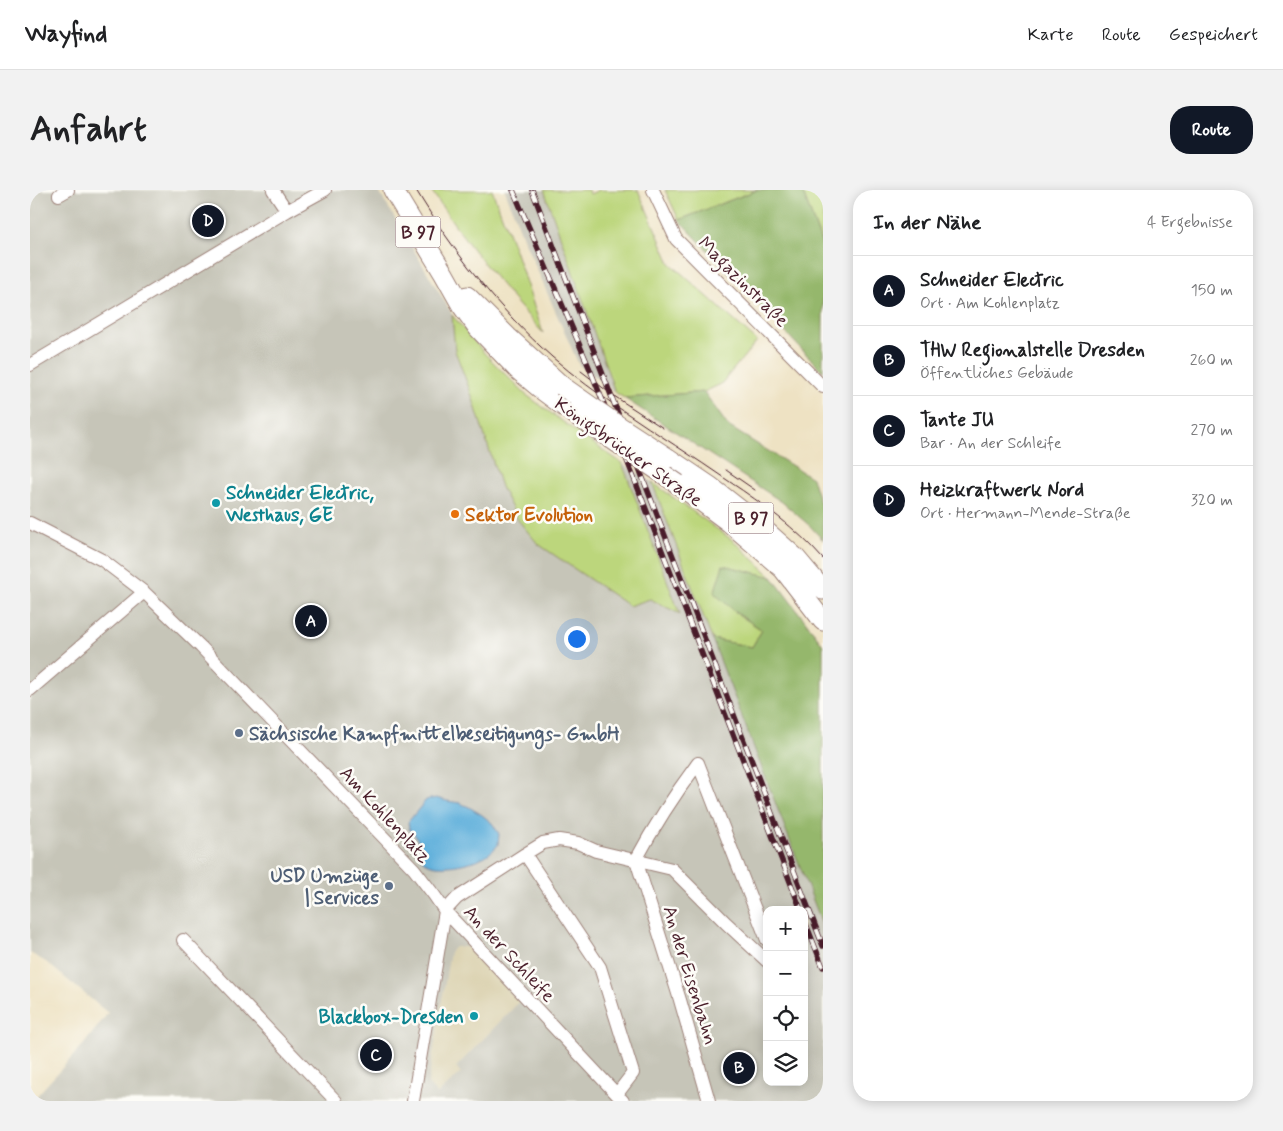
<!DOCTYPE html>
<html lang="de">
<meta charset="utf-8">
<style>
:root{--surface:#fff;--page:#f2f2f2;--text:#202124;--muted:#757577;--line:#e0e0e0;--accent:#111827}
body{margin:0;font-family:Mynerve,sans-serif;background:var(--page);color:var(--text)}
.controls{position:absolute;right:15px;bottom:15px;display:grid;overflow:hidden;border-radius:10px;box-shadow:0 2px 12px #0003}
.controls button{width:45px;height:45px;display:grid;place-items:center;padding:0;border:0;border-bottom:1px solid var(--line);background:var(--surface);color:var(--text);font:25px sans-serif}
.you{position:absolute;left:546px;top:448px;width:18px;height:18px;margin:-12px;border:4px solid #fff;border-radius:50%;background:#1a73e8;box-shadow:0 0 0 8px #1a73e833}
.badge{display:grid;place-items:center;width:32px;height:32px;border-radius:50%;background:var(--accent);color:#fff;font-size:16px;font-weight:700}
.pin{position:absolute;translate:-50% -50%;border:2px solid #fff;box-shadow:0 1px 5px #0006}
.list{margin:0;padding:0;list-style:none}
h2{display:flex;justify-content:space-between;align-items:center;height:65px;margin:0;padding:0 20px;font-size:21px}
h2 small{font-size:16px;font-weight:400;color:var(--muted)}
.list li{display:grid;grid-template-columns:32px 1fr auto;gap:15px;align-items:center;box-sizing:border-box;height:70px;padding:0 20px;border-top:1px solid var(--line)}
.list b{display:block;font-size:19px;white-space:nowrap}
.list p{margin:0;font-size:16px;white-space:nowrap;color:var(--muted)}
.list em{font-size:16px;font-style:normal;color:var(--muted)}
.icon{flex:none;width:28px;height:28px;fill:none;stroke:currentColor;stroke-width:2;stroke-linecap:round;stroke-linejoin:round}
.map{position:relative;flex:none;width:793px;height:911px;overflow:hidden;border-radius:20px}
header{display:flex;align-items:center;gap:30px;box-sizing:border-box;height:70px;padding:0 25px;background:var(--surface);border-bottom:1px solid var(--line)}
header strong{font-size:24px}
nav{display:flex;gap:28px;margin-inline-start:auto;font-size:18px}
.intro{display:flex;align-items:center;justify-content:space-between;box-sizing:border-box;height:120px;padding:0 30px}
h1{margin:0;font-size:35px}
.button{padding:12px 22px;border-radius:20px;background:var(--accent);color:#fff;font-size:18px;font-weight:700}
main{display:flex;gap:30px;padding:0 30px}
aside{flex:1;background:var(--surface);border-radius:20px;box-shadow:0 2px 12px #0003}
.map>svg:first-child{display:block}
.built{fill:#ddd4b4}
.industrial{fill:#c6c5b8;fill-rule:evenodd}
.green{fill:#bcd67c;stroke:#837a54}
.forest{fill:#95b76c;stroke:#706b4c}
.water{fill:#62b1dc;stroke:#566884}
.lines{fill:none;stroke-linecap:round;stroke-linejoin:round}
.minor-casing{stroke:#9c8077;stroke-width:14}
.primary-casing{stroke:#9c8077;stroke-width:21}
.minor{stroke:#fff;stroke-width:12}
.primary{stroke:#fff;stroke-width:19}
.tram{stroke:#4a1f2b;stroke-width:1}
.rail-casing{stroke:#4a1f2b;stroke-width:5.5}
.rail{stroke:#fdfcf7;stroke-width:4;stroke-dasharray:11;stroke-linecap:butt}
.primary-bridge-casing{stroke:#9c8077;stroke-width:21;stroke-linecap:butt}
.primary-bridge{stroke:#fff;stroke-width:19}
.culture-dot{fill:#0f9aa8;stroke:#fdfcf7;stroke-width:2}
.food-dot{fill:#e8710a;stroke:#fdfcf7;stroke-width:2}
.service-dot{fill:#5c6f8a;stroke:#fdfcf7;stroke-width:2}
.labels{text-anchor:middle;stroke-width:5;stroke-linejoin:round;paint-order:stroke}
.shield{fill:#fdfcf7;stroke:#806168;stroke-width:1}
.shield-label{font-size:18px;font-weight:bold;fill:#4a1f2b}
.street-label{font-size:19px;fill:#4a1f2b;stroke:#fdfcf7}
.culture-label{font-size:19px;font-weight:bold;fill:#0d838f;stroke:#fdfcf7;text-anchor:start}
.food-label{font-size:19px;font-weight:bold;fill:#c56008;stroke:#fdfcf7;text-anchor:start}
.service-label{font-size:19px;font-weight:bold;fill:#4e5e75;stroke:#fdfcf7;text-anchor:start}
</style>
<header>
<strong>Wayfind</strong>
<nav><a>Karte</a><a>Route</a><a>Gespeichert</a></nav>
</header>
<div class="intro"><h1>Anfahrt</h1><a class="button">Route</a></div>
<main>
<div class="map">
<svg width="793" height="911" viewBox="0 0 793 911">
<rect width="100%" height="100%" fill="#fdfcf7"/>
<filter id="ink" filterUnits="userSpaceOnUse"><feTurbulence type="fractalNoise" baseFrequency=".02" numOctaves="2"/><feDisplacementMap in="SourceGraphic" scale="10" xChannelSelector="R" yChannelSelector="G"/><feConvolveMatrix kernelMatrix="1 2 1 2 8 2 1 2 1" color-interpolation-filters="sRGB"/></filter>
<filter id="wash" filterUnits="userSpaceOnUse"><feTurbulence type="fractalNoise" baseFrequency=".0096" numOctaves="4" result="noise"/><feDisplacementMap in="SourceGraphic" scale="20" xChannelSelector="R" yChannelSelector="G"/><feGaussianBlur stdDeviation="1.12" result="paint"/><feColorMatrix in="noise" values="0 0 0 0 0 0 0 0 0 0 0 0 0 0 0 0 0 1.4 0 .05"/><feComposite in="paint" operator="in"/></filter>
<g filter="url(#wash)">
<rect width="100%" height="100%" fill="#eee2c3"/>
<!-- built -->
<path class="built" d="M425 757H438L489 812 426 877 432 883 406 904 398 894 420 762Z"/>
<!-- industrial -->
<path class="industrial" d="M0 0H348L422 124 425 161 442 206 620 409 650 424 592 273 622 292 793 737V911H2L54 854 78 823 16 772 0 763ZM737 720H774V892H737ZM425 757H438L489 812 426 877 431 883 407 904 398 894 420 762Z
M475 0H514L585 202 549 175 494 50Z"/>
<!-- green -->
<path class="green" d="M401 0H462L485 60 513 143C472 97 434 51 401 0Z
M514 0H558L560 4 569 0H608L640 73 727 151 691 194 674 202 594 208 585 202Z
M635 0H727L649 30Z
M772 0H793V57Z
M422 125 455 164 495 204 551 245 592 273 650 424 620 409 599 416 508 354 488 330 471 297 442 206 425 161Z
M622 292 705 352 742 387 693 375 708 424 732 440 722 457 682 449Z"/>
<!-- forest -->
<path class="forest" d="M727 0H772L793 57V182L649 30Z
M674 202 698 236 782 288 793 322V350L780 336 752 312 594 208Z
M693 375 742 387 791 452 793 456V736L682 449 722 457 732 440 708 424 684 403Z"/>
<!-- water -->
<path class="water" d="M406 608 417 611 430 613 439 617 452 625 462 633 469 644 468 655C463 661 457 666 449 669 437 674 403 682 393 670 385 659 394 651 379 639L378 632 396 610Z"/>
</g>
<g filter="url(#ink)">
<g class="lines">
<defs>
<path id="minor" d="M243 0 257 21
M623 0 646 49 793 197
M29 5 38 0
M0 175 257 21 295 0
M0 333 72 370 114 402 171 457 384 679 404 705 415 721 593 911
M0 500 114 402
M668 573C645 604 624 636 606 670L650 810 679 911
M668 573 737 750
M495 664 570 777 603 883 587 904
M415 721 427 708 495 664 513 653 529 650 548 653 566 661 642 679 696 733 737 771
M153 750 306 911
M383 911 415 721"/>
<path id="primary" d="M363 0 414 84 432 116 448 138 488 180 512 200 543 223
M437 106 478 147 532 196
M638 268 681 297 727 333 765 367 793 400
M648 294 700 333 753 379 793 431"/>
</defs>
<!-- minor casing -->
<use href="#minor" class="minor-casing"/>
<!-- primary casing -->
<use href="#primary" class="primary-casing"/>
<!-- minor -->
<use href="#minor" class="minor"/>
<!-- primary -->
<use href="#primary" class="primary"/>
<!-- tram -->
<path class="tram" d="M386 0C422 60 470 121 522 167 544 186 568 204 592 220 627 244 664 267 700 292 733 314 766 338 793 369
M551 181 581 204 633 238
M696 280 725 300"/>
<defs>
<path id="rail" d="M483 0 559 177 604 288 771 720
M502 0 793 756
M774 729 793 777"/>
</defs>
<!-- rail casing -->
<use href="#rail" class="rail-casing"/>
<!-- rail -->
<use href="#rail" class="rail"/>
<defs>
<path id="primary-bridge" d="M532 196 586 234 638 268
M543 223 648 294"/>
</defs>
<!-- primary-bridge casing -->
<use href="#primary-bridge" class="primary-bridge-casing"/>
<!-- primary-bridge -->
<use href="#primary-bridge" class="primary-bridge"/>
</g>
</g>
<!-- markers -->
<g class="culture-dot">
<circle cx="186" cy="313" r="5"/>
<circle cx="444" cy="826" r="5"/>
</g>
<circle class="food-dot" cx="425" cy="324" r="5"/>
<g class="service-dot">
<circle cx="209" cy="543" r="5"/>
<circle cx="359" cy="696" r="5"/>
</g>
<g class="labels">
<!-- shield labels -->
<g class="shield">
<rect x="365.5" y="26.5" width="45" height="31" rx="4"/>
<rect x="698.5" y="312.5" width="45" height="31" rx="4"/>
</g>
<g class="shield-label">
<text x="388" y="48">B 97</text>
<text x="721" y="334">B 97</text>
</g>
<!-- street labels -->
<g class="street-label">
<text transform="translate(714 91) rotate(45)" y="7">Magazinstraße</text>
<text transform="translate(599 261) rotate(35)" y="7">Königsbrücker Straße</text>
<text transform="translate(356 624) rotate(47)" y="7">Am Kohlenplatz</text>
<text transform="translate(480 763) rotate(47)" y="7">An der Schleife</text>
<text transform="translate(661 785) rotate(73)" y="7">An der Eisenbahn</text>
</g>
<!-- culture labels -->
<g class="culture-label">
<text x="196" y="309">Schneider Electric,<tspan x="196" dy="22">Westhaus, GE</tspan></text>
<text x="434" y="833" text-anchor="end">Blackbox-Dresden</text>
</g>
<!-- food labels -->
<g class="food-label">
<text x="435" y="331">Sektor Evolution</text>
</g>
<!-- service labels -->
<g class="service-label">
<text x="219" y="550">Sächsische Kampfmittelbeseitigungs- GmbH</text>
<text x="349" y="692" text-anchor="end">USD Umzüge<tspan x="349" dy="22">| Services</tspan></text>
</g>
</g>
</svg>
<div class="controls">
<button>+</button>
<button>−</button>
<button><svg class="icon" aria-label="locate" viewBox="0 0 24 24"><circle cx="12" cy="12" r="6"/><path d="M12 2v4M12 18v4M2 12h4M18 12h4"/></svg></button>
<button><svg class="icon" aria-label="layers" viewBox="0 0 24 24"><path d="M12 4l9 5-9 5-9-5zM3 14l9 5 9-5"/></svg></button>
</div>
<div class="you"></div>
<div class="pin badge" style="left:281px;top:431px">A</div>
<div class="pin badge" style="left:709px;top:878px">B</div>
<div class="pin badge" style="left:346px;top:865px">C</div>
<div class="pin badge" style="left:178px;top:31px">D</div>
</div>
<aside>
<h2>In der Nähe<small>4 Ergebnisse</small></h2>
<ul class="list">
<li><span class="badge">A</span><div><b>Schneider Electric</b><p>Ort · Am Kohlenplatz</p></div><em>150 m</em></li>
<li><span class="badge">B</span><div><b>THW Regionalstelle Dresden</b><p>Öffentliches Gebäude</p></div><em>260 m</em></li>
<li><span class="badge">C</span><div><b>Tante JU</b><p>Bar · An der Schleife</p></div><em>270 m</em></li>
<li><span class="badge">D</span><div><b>Heizkraftwerk Nord</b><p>Ort · Hermann-Mende-Straße</p></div><em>320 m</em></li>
</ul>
</aside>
</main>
